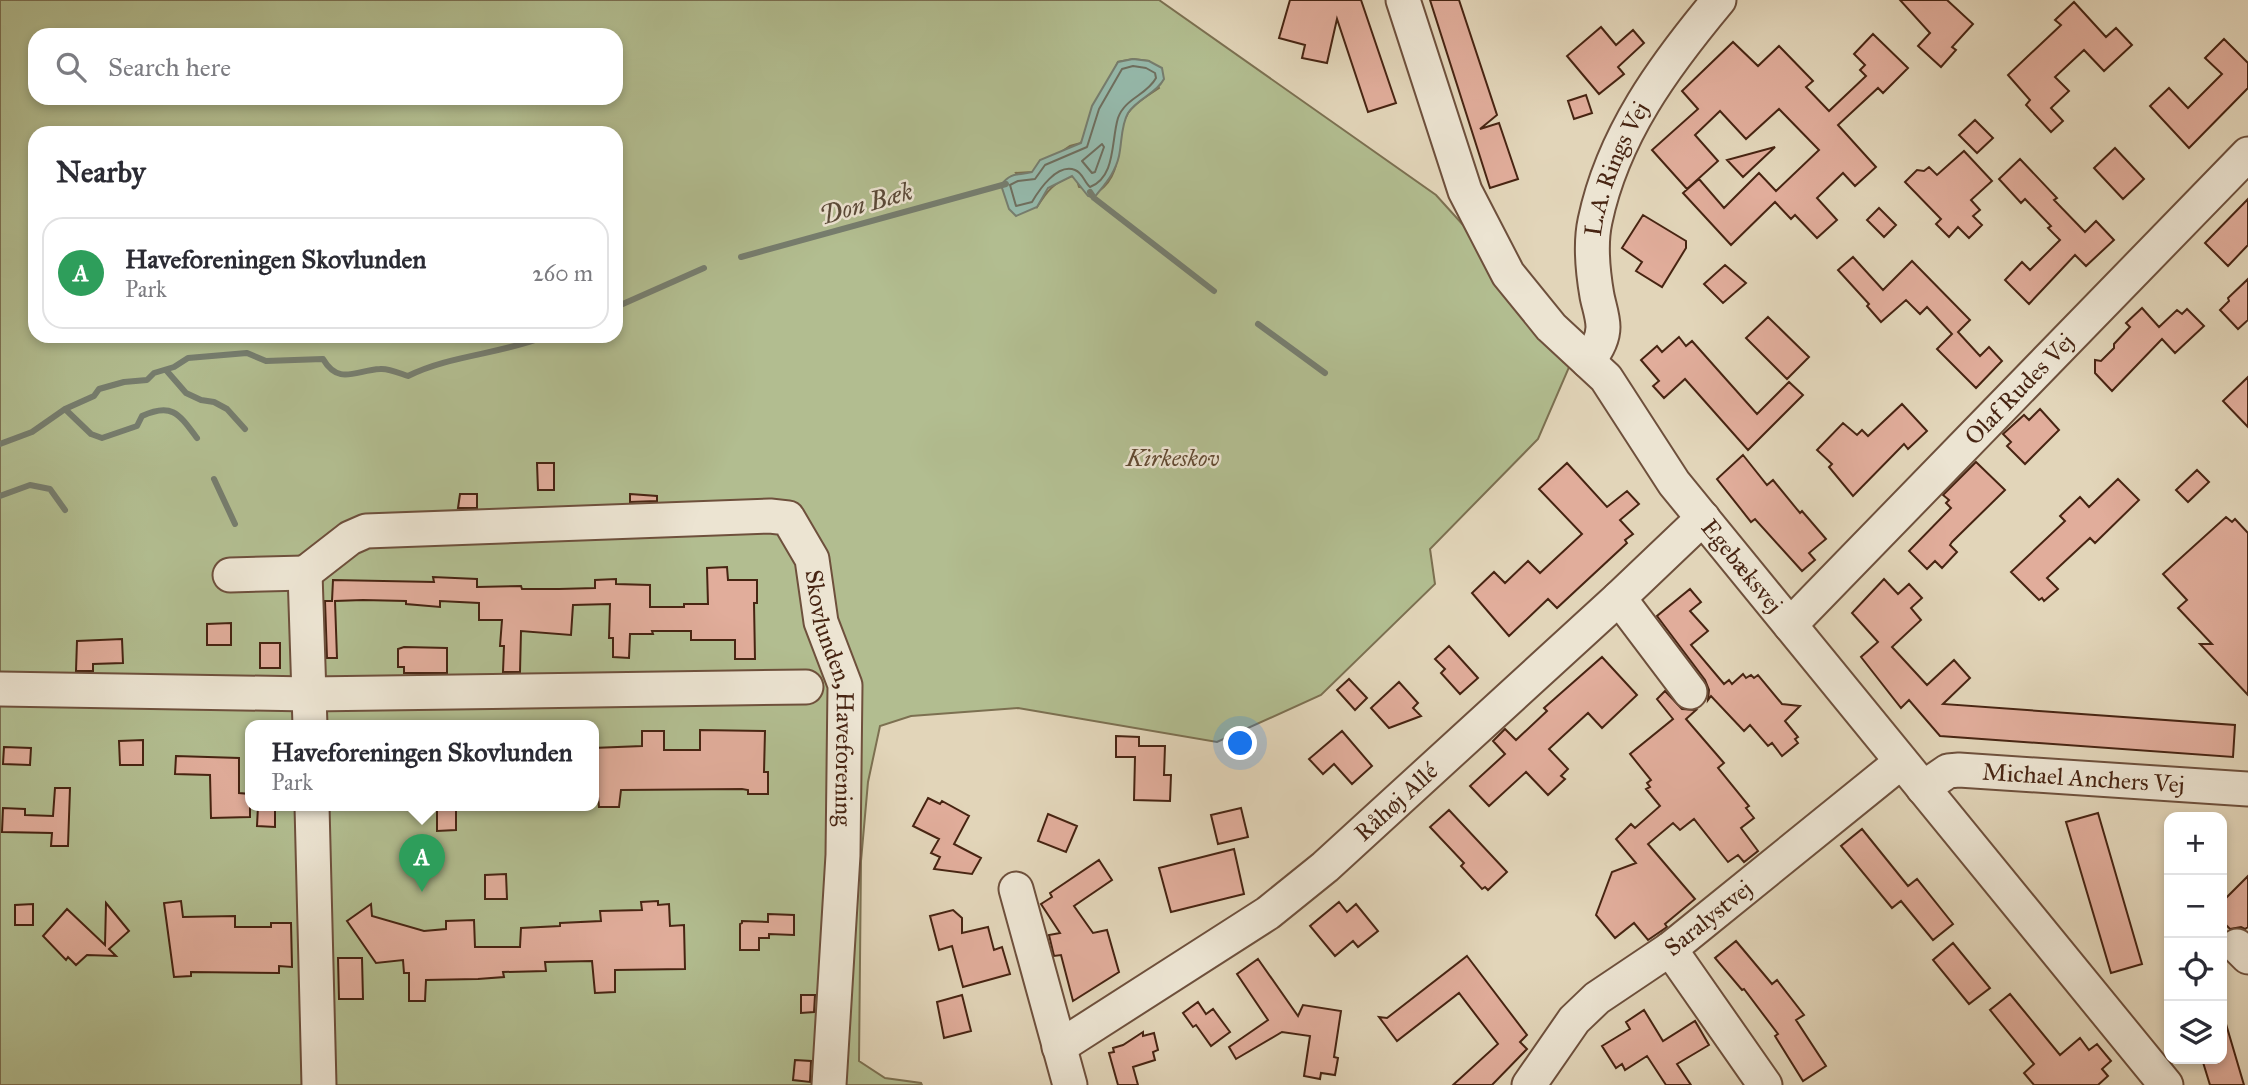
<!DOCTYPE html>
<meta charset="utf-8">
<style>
:root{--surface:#fff;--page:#f7f7f7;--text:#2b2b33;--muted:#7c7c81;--line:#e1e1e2;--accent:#b45309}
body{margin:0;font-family:"IM FELL Great Primer",serif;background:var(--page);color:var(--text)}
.controls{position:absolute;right:21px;bottom:21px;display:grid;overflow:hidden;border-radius:14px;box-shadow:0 4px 10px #0003}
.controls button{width:63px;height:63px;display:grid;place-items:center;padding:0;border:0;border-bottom:2px solid var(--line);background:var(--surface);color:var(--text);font:35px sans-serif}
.you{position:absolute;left:1241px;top:744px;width:24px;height:24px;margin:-18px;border:5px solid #fff;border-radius:50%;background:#1a73e8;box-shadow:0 0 0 10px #1a73e833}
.badge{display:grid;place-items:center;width:46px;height:46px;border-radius:50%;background:var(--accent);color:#fff;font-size:23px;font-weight:700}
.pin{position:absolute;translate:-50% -58px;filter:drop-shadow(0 2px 4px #0008)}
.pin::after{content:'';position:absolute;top:37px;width:24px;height:21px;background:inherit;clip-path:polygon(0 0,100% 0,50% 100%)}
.popup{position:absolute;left:245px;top:720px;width:354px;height:91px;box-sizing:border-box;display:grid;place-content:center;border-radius:14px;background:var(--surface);filter:drop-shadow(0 2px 5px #0005);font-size:23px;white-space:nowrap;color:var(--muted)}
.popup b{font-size:26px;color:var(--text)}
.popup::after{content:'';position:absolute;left:50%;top:100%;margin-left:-14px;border:14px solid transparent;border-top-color:var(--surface)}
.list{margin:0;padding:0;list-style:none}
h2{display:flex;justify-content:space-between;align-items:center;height:91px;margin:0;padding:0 28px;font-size:30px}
h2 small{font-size:23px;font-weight:400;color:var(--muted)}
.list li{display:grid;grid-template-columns:46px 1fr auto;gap:21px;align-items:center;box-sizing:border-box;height:112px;margin:0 14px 14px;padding:0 14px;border:2px solid var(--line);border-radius:21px}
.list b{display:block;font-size:26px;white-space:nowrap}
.list p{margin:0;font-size:23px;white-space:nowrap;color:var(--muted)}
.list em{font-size:23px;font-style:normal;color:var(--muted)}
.icon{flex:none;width:38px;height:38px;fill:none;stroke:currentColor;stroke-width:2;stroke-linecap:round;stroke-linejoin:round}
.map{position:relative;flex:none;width:2248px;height:1085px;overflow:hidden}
.search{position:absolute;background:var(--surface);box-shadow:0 4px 10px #0003;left:28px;top:28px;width:595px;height:77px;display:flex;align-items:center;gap:18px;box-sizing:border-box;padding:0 24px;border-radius:21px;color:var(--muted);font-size:26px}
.panel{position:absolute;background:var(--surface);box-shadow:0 4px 10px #0003;left:28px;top:126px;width:595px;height:217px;border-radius:21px}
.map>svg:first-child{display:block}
.green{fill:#b2bd90;stroke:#7c7051;stroke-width:2;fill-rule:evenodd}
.water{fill:#95b9ab;stroke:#767d6e;stroke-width:2}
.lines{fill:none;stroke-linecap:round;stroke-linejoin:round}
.shore{stroke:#6e6e5e;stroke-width:2}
.stream{stroke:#767d6e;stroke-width:6}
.building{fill:#e1ad9b;stroke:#472412;stroke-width:2}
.minor-casing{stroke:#6e503c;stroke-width:37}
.minor{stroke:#ece4d2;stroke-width:33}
.labels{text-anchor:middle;stroke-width:5;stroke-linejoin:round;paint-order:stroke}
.street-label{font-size:24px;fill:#472412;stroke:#ece4d2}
.park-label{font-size:24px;font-style:italic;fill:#624a32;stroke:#ece4d2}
.water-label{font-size:26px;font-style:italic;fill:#5a4938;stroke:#ece4d2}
</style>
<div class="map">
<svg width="2248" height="1085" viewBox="0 0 2248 1085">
<rect width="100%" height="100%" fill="#e2d5b9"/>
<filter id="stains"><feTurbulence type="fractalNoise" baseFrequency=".00286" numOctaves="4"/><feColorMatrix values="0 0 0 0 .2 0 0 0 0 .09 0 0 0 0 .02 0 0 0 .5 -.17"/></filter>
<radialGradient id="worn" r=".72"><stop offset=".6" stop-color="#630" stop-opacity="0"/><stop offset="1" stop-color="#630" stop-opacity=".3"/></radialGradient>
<!-- green -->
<path class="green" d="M0 0H1159L1436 195 1474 237 1570 365 1538 439 1430 549 1435 584 1321 695 1217 742 1018 708 911 716 880 726 868 782 861 861 859 1061 885 1078 921 1083 922 1085H0ZM35 35H616V98H35ZM1133 59 1149 61 1159 88C1149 95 1135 102 1128 113 1113 137 1126 172 1099 191L1079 187 1077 180 1072 176C1054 182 1047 191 1037 207L1016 173 1032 172 1070 146 1081 143 1118 62ZM35 133H616V336H35ZM250 726H594V806H250Z"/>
<!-- water -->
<path class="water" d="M1133 59 1149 61 1162 68 1164 79C1156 94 1138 98 1128 113 1121 125 1122 142 1119 156 1115 174 1104 185 1094 198L1088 196 1072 176 1048 188 1037 207 1016 216 1009 209 1001 185C1012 171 1018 176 1032 172L1040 160 1081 143 1092 106 1118 62Z"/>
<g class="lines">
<!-- shore -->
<path class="shore" d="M1133 66 1146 68 1155 73 1156 78C1147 95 1125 98 1118 118 1111 141 1116 177 1090 187 1084 182 1083 173 1075 170 1057 163 1039 190 1032 202L1016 206 1010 185 1018 181 1035 179 1045 165 1087 147 1099 109 1122 69Z
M1102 144 1104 147 1095 172 1092 173 1082 161Z"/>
<!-- stream -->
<path class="stream" d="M1090 192 1094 198 1214 291
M741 257 1006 184
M616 307 704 268
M1258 324 1325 373
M166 370 186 393 201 400 214 402 227 409 245 429
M65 409 91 434 102 438 137 426 142 416C172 402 179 414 197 438
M0 444 32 432 65 409 94 396 99 389 124 382 147 380 154 373 174 367 188 358 247 353 266 361 323 359C339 386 356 370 380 369 388 368 399 373 408 376 450 355 502 354 546 336
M214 479 235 524
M0 496 30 485 50 489 65 510"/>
</g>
<!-- building -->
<path class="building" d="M1290 0H1361L1396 103 1368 112 1337 19 1327 63 1302 58 1305 45 1279 38Z
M1430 0H1459L1497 115 1480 129 1499 123 1518 179 1490 188Z
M1900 0H1947L1973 24 1952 47 1956 50 1941 67 1918 46 1930 33Z
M2074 2 2106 37 2116 28 2132 45 2104 71 2084 50 2055 77 2069 91 2051 108 2063 121 2051 132 2026 105 2030 100 2008 75 2061 25 2055 20Z
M1601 27 1616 45 1633 30 1644 43 1618 67 1624 74 1599 94 1567 56Z
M1873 34 1908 68 1883 93 1878 88 1838 125 1876 167 1855 186 1843 173 1817 198 1837 220 1817 238 1795 215 1791 219 1775 202 1731 245 1683 193 1699 179 1724 208 1759 173 1776 191 1819 150 1779 109 1746 139 1720 111 1695 135 1718 161 1687 189 1652 150 1698 109 1682 91 1733 42 1758 66 1779 46 1813 81 1806 87 1829 111 1866 76 1860 70 1865 65 1854 54Z
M2224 39 2248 63V88L2189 148 2150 106 2169 88 2188 108 2222 74 2205 58Z
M1586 95 1592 113 1574 119 1568 101Z
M1975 120 1993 138 1977 153 1959 135Z
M1775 147 1743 177 1727 160Z
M2115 148 2144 179 2123 199 2094 168Z
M1964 151 1992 181 1971 200 1980 210 1973 216 1982 225 1969 238 1958 227 1949 237 1936 224 1941 219 1905 182 1917 170 1924 171 1929 167 1937 175Z
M2020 159 2057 198 2054 200 2085 232 2096 221 2114 240 2086 266 2075 255 2029 304 2005 280 2022 262 2030 270 2060 240 2048 228 2051 226 2025 199 2021 203 1999 179Z
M2248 199V245L2228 266 2205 243Z
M1879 208 1896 225 1884 237 1867 220Z
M1643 215 1686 241V248L1662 287 1636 271 1642 262 1622 248Z
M1853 257 1883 290 1912 261 1970 320 1958 332 1980 356 1989 347 2002 361 1976 388 1937 349 1952 334 1927 307 1920 314 1906 300 1881 322 1867 306 1869 304 1838 270Z
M1725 265 1746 283 1723 303 1704 284Z
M2248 279V320L2238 329 2220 310 2229 301 2228 298Z
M2142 308 2159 327 2177 310 2182 314 2187 309 2204 326 2175 353 2162 339 2112 391 2095 373V360L2101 361 2114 348V344L2130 327 2126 323Z
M1768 317 1809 357 1787 379 1746 338Z
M1679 337 1686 346 1692 341 1757 414 1789 382 1803 395 1748 450 1685 379 1664 398 1653 386 1659 381 1641 360 1657 346 1662 352Z
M2248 377V427L2223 401Z
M1902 404 1927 431 1908 449 1904 444 1853 496 1829 467 1832 464 1817 450 1843 423 1857 435 1862 430 1868 436Z
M2040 409 2059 430 2025 464 2007 446 2011 442 2003 434 2024 415 2029 420Z
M1743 455 1767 485 1773 480 1800 513 1802 511 1826 539 1809 553 1815 560 1802 571 1755 519 1751 522 1717 479Z
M1976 462 2005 490 1952 542 1950 545 1957 552 1942 568 1935 561 1927 569 1909 551 1951 508 1946 503 1949 500 1943 495Z
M537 463H554V490H538Z
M1567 463 1607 507 1627 491 1639 504 1620 520 1633 534 1625 540 1627 543 1557 608 1548 599 1509 636 1472 593 1494 572 1505 583 1528 561 1540 573 1582 534 1539 489Z
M2197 470 2209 482 2188 502 2176 490Z
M2118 479 2139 500 2095 543 2090 538 2047 578 2058 589 2044 601 2042 598 2039 600 2011 572 2065 521 2060 516 2080 497 2089 507Z
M460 494H477V508H458Z
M630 494 657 496V501L630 502Z
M2226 517 2232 522 2235 519 2248 533V695L2200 644H2212L2178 608 2187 600 2163 574Z
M727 567 728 580H757V603H754L755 659H735V640H691V631H652L653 634H630L629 658 613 657V638H609L610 604 573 605 571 635 521 631 520 672H503L504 646H500L502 620H479V603L440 601V607L406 604V601L363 600 335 601 337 658H327L325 601H332L333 580 434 582 433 577 477 579V587L521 586 522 589H559L595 588V580L616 579V584L650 585V607H684V604H708L707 568Z
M1884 579 1898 594 1909 584 1922 598 1911 608 1921 620 1892 647 1927 685 1954 660 1970 678 1943 704 2235 725 2233 757 1940 736 1909 700 1901 708 1861 657 1878 642 1852 613Z
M1690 589 1701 602 1690 611 1708 631 1691 645 1724 684 1729 680 1732 684 1743 674 1746 678 1751 675 1754 678 1758 675 1782 704 1800 706 1785 721 1798 737 1795 739 1798 743 1782 756 1772 743 1768 746 1750 725 1744 731 1711 696 1708 700 1709 690 1705 680 1657 616Z
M231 623V645H207V624Z
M122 639 123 663 93 664V671H76L77 641Z
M260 643H280V668H260Z
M1449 646 1478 678 1460 694 1441 673 1445 669 1435 659Z
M404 647 447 648V673H404V667H398V649Z
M1602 657 1637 695 1602 728 1588 713 1549 749 1568 769 1561 776 1565 779 1548 795 1526 772 1489 806 1470 786 1505 754 1493 741 1505 729 1516 740 1547 711 1544 708Z
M1349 679 1367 698 1355 710 1337 690Z
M1399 682 1418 703 1413 708 1421 716 1389 728 1371 708Z
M1665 691 1682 709 1696 710 1686 719 1724 763 1718 768 1749 806 1746 808 1754 818 1741 828 1758 851 1744 862 1738 855 1728 862 1694 819 1680 830 1673 823 1648 844 1695 899 1665 924 1667 927 1648 940 1634 923 1615 938 1596 915 1612 872 1636 863 1616 839 1631 824 1635 828 1660 806 1646 789 1650 787 1647 783 1651 780 1630 754 1673 719 1657 699Z
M700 730 765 731 764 772H768V794H748V790L742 789 621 790 619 807H599L598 796H593V748L642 746V731H664V750H700Z
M1342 731 1372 766 1352 784 1334 764 1323 774 1309 759Z
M1116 736 1139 737V746H1165L1164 775H1171L1170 801 1134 800 1135 757H1116Z
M143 740V765H120L119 741Z
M4 747 31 748 30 765 3 764Z
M176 756 239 758V793L250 794V817L211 818 210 775 175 774Z
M55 788H70L68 846H51L52 833 2 832 3 808 25 809V815L53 816Z
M928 798 940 804 942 801 969 816 954 844 981 858 972 874 934 869 940 857 931 853 939 839 913 826Z
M258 806H275V827L257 826Z
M437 806H456V830L437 831Z
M1241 808 1248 837 1218 844 1211 815Z
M1449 810 1507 872 1488 890 1485 887 1482 889 1461 866 1464 863 1430 827Z
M2098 813 2142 964 2111 973 2066 822Z
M1048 814 1077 826 1066 852 1038 841Z
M1862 829 1908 886 1917 879 1953 924 1933 940 1901 901 1892 908 1841 846Z
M1234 849 1244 894 1171 912 1159 868Z
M1099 860 1112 880 1074 906 1093 933 1107 930 1119 972 1073 1001 1061 955 1054 956 1049 935 1060 933 1041 904 1052 897 1050 893Z
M506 874 507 899H485V875Z
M2248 876V927L2245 929 2241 927 2230 929 2222 921V902Z
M181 901 183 917 235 916V927H271V923H291L292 967 279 966V973L191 972V976L174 977 164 903Z
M658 901V905L669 904 670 926 684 925 685 969 615 970V992L595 993 592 961 545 962 546 971 503 972 504 977 478 979 426 980 425 1001H409V973H404L403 960 376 963 347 921 371 904 372 916 424 931 446 929V921L474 920 475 947H520L521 928 560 926V923L601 921 600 911 642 910 641 902Z
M1339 902 1347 912 1356 904 1378 931 1358 947 1353 941 1335 956 1310 926Z
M106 903 129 931 109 949 116 956 87 955 76 965 68 957 66 960 43 936 67 909 105 945Z
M33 904V925H15V905Z
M953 910 962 918V933L988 927 994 950 1002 947 1010 974 963 987 952 946 939 950 930 916Z
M768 914 794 915V935L769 934V938H759V950H740V924L742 923V921L768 922Z
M1736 941 1772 984 1777 980 1804 1015 1796 1020 1826 1066 1803 1081 1775 1036 1778 1034 1744 989 1742 990 1715 958Z
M1953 943 1990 988 1969 1004 1933 960Z
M1467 956 1527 1035 1520 1042 1527 1049 1492 1085H1453L1498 1044 1459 993 1397 1041 1379 1017 1387 1018Z
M338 958H362L363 999H339Z
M1258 959 1298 1016 1303 1005 1341 1011 1334 1057 1338 1058 1335 1075 1321 1073 1320 1079 1304 1076 1310 1036 1282 1032 1236 1059 1229 1047 1268 1020 1237 974Z
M2010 994 2060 1055 2080 1038 2089 1050 2097 1044 2111 1061 2102 1069 2108 1076 2098 1085H2034L2024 1073 2034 1064 1990 1010Z
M801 995H815L814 1012 801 1013Z
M962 995 971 1031 944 1038 937 1002Z
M1198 1002 1206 1014 1213 1009 1230 1032 1211 1046 1196 1025 1193 1027 1183 1013Z
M1644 1010 1663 1041 1695 1021 1709 1045 1677 1064 1691 1085H1666L1647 1056 1625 1070 1622 1064 1616 1068 1602 1046 1630 1029 1626 1022Z
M2226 1024 2244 1085H2210L2202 1059H2222V1025Z
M1143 1032V1036L1154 1033 1158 1050 1153 1052 1155 1060 1133 1067 1138 1085H1118L1109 1053 1114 1052 1113 1048 1123 1045Z
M795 1060 811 1061 810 1082 793 1080Z"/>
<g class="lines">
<defs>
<g id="minor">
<path id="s1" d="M1403 0 1465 191 1508 274 1551 327 1606 378 1674 483 2166 1085"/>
<path id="s2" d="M1588 361C1596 351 1603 340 1603 327 1603 317 1599 306 1597 296 1593 273 1590 244 1595 221 1613 135 1664 66 1719 0"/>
<path id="s3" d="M305 573 350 538 366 531 770 516 788 518 812 559 821 622 845 685 843 855 829 1085"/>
<path d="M305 573 310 726"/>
<path d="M230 575 305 573"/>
<path d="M1619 598 1690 692"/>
<path id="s4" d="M1790 625 2248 154"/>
<path d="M0 689 310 694 806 687"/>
<path id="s5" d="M1923 788 1948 771 1959 770 2248 789"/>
<path d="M312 806 319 1085"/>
<path d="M1016 889 1070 1085"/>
<path d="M2237 946 2248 957"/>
<path d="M1670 949 1765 1085"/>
<path id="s6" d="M1059 1047 1268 913 1325 867 1619 598 1703 518"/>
<path id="s7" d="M1529 1085 1574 1020 1597 998 1670 949 1901 762"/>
</g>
</defs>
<!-- minor casing -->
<use href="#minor" class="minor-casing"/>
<!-- minor -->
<use href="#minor" class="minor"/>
</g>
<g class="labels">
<!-- street labels -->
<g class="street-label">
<text dy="8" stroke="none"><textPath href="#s2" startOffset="201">L.A. Rings Vej</textPath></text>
<text dy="8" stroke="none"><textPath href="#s4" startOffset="329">Olaf Rudes Vej</textPath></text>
<text dy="8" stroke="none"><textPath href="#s1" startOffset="670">Egebæksvej</textPath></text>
<text dy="8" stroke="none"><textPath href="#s3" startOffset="686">Skovlunden, Haveforening</textPath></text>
<text dy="8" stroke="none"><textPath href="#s5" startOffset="166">Michael Anchers Vej</textPath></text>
<text dy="8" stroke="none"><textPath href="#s6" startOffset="418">Råhøj Allé</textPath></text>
<text dy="8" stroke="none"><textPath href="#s7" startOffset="248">Saralystvej</textPath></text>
</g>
<!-- park labels -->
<g class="park-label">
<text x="1173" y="466">Kirkeskov</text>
</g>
<!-- water labels -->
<g class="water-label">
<text transform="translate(866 203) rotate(-16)" y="9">Don Bæk</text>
</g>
</g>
<rect width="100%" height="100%" filter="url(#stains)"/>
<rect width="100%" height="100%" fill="url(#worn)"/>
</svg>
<div class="controls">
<button>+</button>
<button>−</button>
<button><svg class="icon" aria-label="locate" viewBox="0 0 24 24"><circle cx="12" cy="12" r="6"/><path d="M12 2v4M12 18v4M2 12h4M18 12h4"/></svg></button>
<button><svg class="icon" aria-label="layers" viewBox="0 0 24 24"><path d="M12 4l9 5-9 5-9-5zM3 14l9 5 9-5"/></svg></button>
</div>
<div class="you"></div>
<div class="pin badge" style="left:422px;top:892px;background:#2e9e5b">A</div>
<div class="popup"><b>Haveforeningen Skovlunden</b>Park</div>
<div class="search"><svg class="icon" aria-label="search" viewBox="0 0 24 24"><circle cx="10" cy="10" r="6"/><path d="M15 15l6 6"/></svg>Search here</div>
<section class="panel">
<h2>Nearby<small></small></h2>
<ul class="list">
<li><span class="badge" style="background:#2e9e5b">A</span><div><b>Haveforeningen Skovlunden</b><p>Park</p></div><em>260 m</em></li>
</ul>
</section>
</div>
